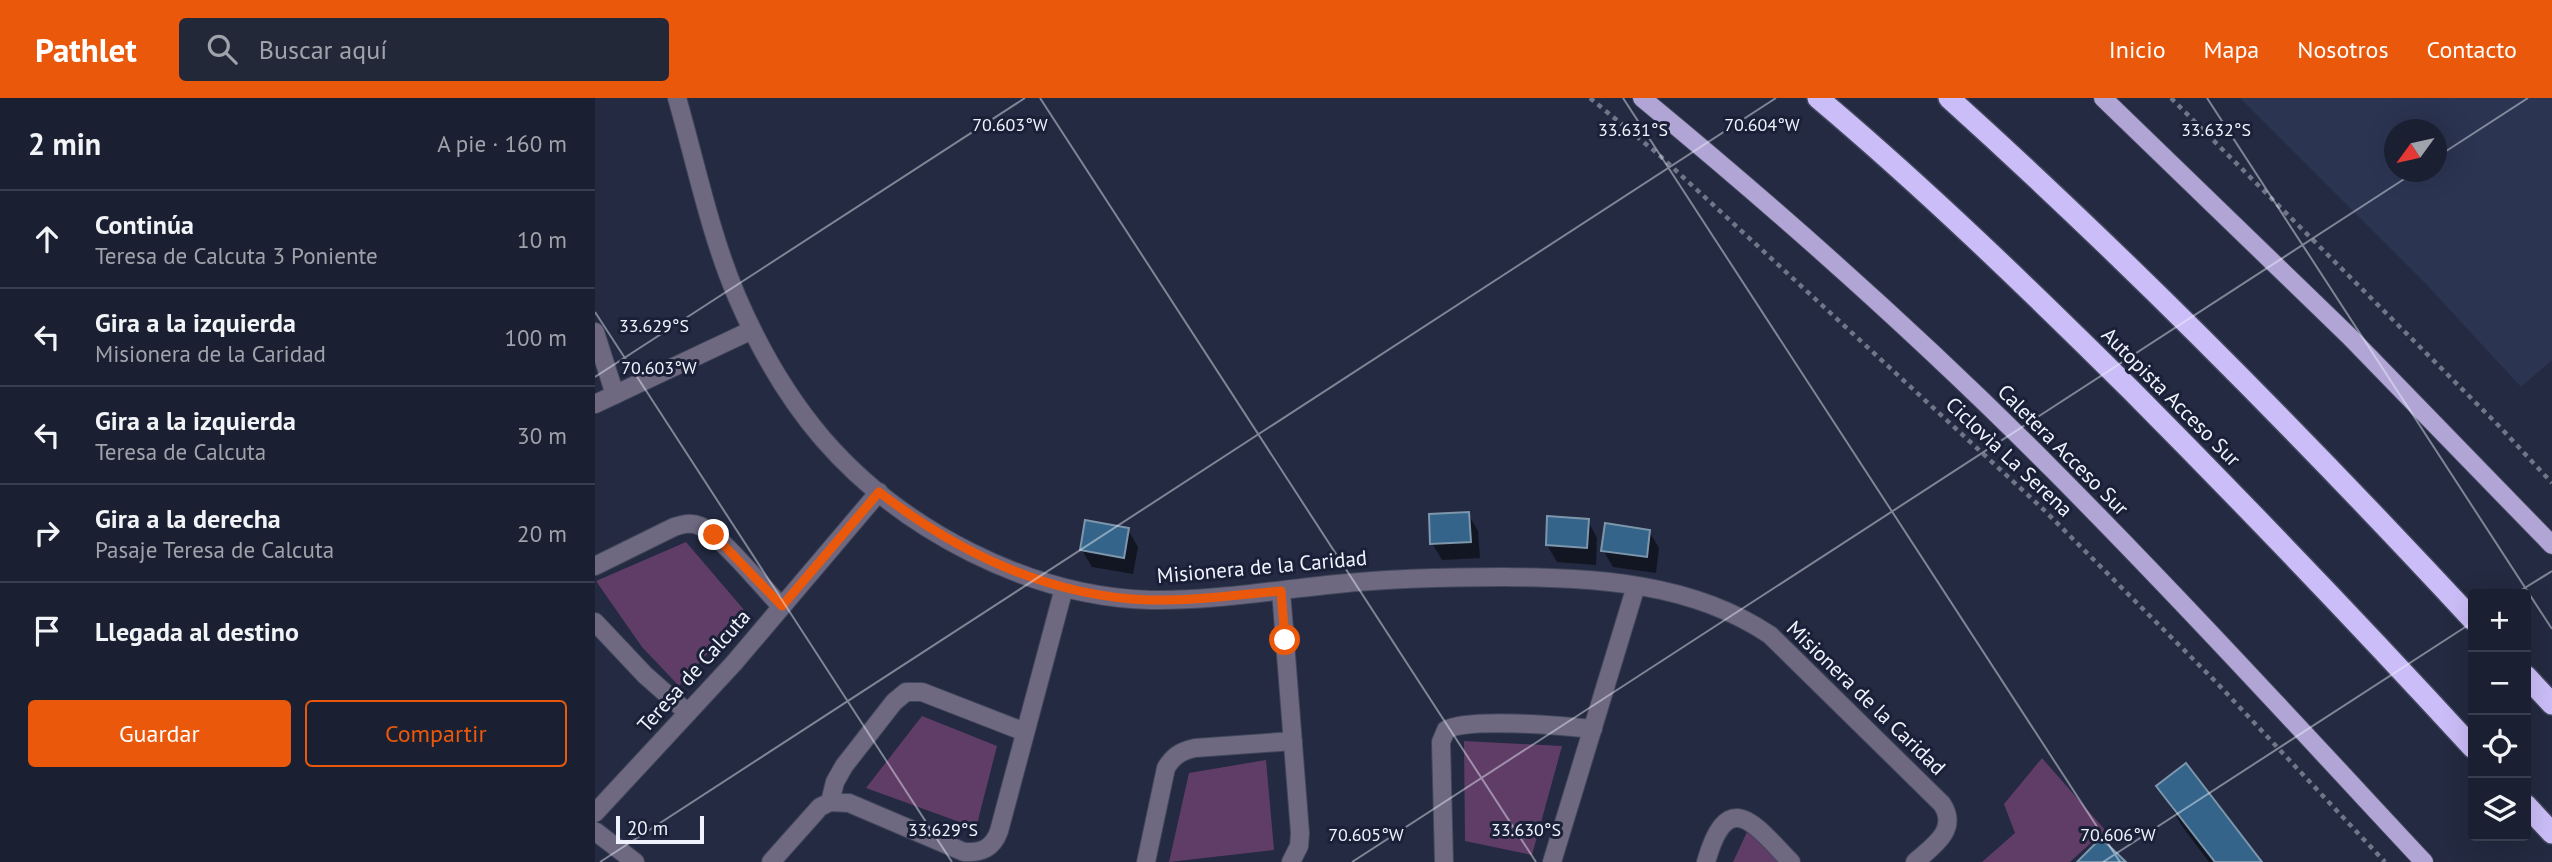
<!DOCTYPE html>
<html lang="es">
<meta charset="utf-8">
<style>
:root{--surface:#1a2031;--page:#232839;--text:#f1f3f6;--muted:#9fa3ab;--line:#383e4d;--accent:#ea580c}
body{margin:0;font-family:"PT Sans",sans-serif;background:var(--page);color:var(--text)}
.controls{position:absolute;right:21px;bottom:21px;display:grid;overflow:hidden;border-radius:7px;box-shadow:0 7px 28px #0002}
.controls button{width:63px;height:63px;display:grid;place-items:center;padding:0;border:0;border-bottom:2px solid var(--line);background:var(--surface);color:var(--text);font:35px sans-serif}
.compass{position:absolute;left:1789px;top:21px;width:63px;height:63px;border-radius:50%;background:var(--surface);box-shadow:0 7px 28px #0002;rotate:237deg}
.scale{position:absolute;left:21px;bottom:18px;width:88px;box-sizing:border-box;padding-left:7px;border:4px solid #f0f3fd;border-top:0;font-size:19px;line-height:24px;white-space:nowrap;color:#f0f3fd;-webkit-text-stroke:5px #1a2037;paint-order:stroke}
.stop{position:absolute;width:21px;height:21px;margin:-16px;border:5px solid #ea580c;border-radius:50%;background:#fff}
.stop.end{background:#ea580c;border-color:#fff;box-shadow:0 2px 7px #0008}
.list{margin:0;padding:0;list-style:none}
h2{display:flex;justify-content:space-between;align-items:center;height:91px;margin:0;padding:0 28px;font-size:30px}
h2 small{font-size:23px;font-weight:400;color:var(--muted)}
.list li{display:grid;grid-template-columns:46px 1fr auto;gap:21px;align-items:center;box-sizing:border-box;height:98px;padding:0 28px;border-top:2px solid var(--line)}
.list b{display:block;font-size:26px;white-space:nowrap}
.list p{margin:0;font-size:23px;white-space:nowrap;color:var(--muted)}
.list em{font-size:23px;font-style:normal;color:var(--muted)}
.actions{display:flex;gap:14px;padding:21px 28px}
.actions a{flex:1;padding:16px 0;border:2px solid var(--accent);border-radius:7px;text-align:center;font-size:24px;color:var(--accent)}
.actions .main{background:var(--accent);color:#fff}
.icon{flex:none;width:38px;height:38px;fill:none;stroke:currentColor;stroke-width:2;stroke-linecap:round;stroke-linejoin:round}
.map{position:relative;flex:none;width:1957px;height:764px;overflow:hidden}
header{display:flex;align-items:center;gap:42px;box-sizing:border-box;height:98px;padding:0 35px;background:var(--accent);color:#fff}
header strong{font-size:33px}
nav{display:flex;gap:38px;margin-inline-start:auto;font-size:24px}
.search{width:490px;height:63px;background:var(--page);display:flex;align-items:center;gap:18px;box-sizing:border-box;padding:0 24px;border-radius:7px;color:var(--muted);font-size:26px}
main{display:flex}
aside{flex:1;background:var(--surface)}
.map>svg:first-child{display:block}
.built{fill:#2b3451;fill-rule:evenodd}
.green{fill:#603d67}
.shadow{fill:#0007}
.building{fill:#34648a;stroke:#7d96ac;stroke-width:2}
.lines{fill:none;stroke-linecap:round;stroke-linejoin:round}
.minor-casing{stroke:#40465b;stroke-width:20}
.major-casing{stroke:#40465b;stroke-width:20}
.highway-casing{stroke:#40465b;stroke-width:24}
.path{stroke:#707688;stroke-width:4.5;stroke-dasharray:5 5;stroke-linecap:butt}
.minor{stroke:#6e6980;stroke-width:18}
.major{stroke:#b0a5d5;stroke-width:18}
.highway{stroke:#cbbdf7;stroke-width:21}
.route{stroke:#ea580c;stroke-width:9}
.ticks{fill:none;stroke:#f0f3fd;stroke-width:2;stroke-opacity:0.45}
.labels{text-anchor:middle;stroke-width:6;stroke-linejoin:round;paint-order:stroke}
.street-label{font-size:21px;fill:#f0f3fd;stroke:#1a2037}
.ticks-label{font-size:18px;text-anchor:middle;fill:#f0f3fd;stroke:#1a2037;stroke-width:6;stroke-linejoin:round;paint-order:stroke}
</style>
<header>
<strong>Pathlet</strong>
<div class="search"><svg class="icon" aria-label="search" viewBox="0 0 24 24"><circle cx="10" cy="10" r="6"/><path d="M15 15l6 6"/></svg>Buscar aquí</div>
<nav><a>Inicio</a><a>Mapa</a><a>Nosotros</a><a>Contacto</a></nav>
</header>
<main>
<aside>
<h2>2 min<small>A pie · 160 m</small></h2>
<ul class="list">
<li><svg class="icon" aria-label="ahead" viewBox="0 0 24 24"><path d="M12 20V5M6 11l6-6 6 6"/></svg><div><b>Continúa</b><p>Teresa de Calcuta 3 Poniente</p></div><em>10 m</em></li>
<li><svg class="icon" aria-label="left" viewBox="0 0 24 24"><path d="M17 20v-9H6M10 6l-5 5 5 5"/></svg><div><b>Gira a la izquierda</b><p>Misionera de la Caridad</p></div><em>100 m</em></li>
<li><svg class="icon" aria-label="left" viewBox="0 0 24 24"><path d="M17 20v-9H6M10 6l-5 5 5 5"/></svg><div><b>Gira a la izquierda</b><p>Teresa de Calcuta</p></div><em>30 m</em></li>
<li><svg class="icon" aria-label="right" viewBox="0 0 24 24"><path d="M7 20v-9h11M14 6l5 5-5 5"/></svg><div><b>Gira a la derecha</b><p>Pasaje Teresa de Calcuta</p></div><em>20 m</em></li>
<li><svg class="icon" aria-label="arrive" viewBox="0 0 24 24"><path d="M6 21V4h12l-3 4 3 4H6"/></svg><div><b>Llegada al destino</b></div></li>
</ul>
<div class="actions"><a class="main">Guardar</a><a>Compartir</a></div>
</aside>
<div class="map">
<svg width="1957" height="764" viewBox="0 0 1957 764">
<rect width="100%" height="100%" fill="#232a41"/>
<!-- built -->
<path class="built" d="M1645 0H1957V262L1926 289 1830 185ZM1800 32H1842V74H1800Z"/>
<!-- green -->
<path class="green" d="M91 444 150 513 84 588 47 549 1 483Z
M327 618 402 648 381 730 271 690Z
M869 643 967 648 937 757 870 743Z
M1447 660 1510 732 1475 764H1387L1420 735 1409 706Z
M671 662 679 752 574 764 594 675Z
M1152 734 1158 737 1184 764H1138Z"/>
<!-- shadow -->
<path class="shadow" d="M873 416 883 433 885 460 847 462 837 445Z
M993 423 1002 440 1001 467 962 464 952 447Z
M533 432 543 449 538 476 497 469 487 452Z
M1054 433 1064 450 1061 475 1018 469 1008 452Z
M1564 688 1665 764H1614L1587 728Z"/>
<!-- building -->
<path class="building" d="M874 414 876 444 835 446 834 416Z
M952 418 994 421 992 450 951 447Z
M490 422 534 430 529 460 485 452Z
M1010 425 1055 432 1052 459 1006 453Z
M1591 665 1667 764H1620L1561 688Z
M1506 740 1531 764H1482Z"/>
<g class="lines">
<defs>
<path id="minor" d="M82 0C101 66 115 136 142 199 164 250 192 299 228 341 307 432 435 499 556 502 618 503 680 492 742 486 798 480 853 479 909 479 1001 480 1096 484 1175 537L1347 706C1364 732 1338 748 1320 764
M0 234 20 297
M0 306 157 232
M0 468 79 429C88 426 96 424 105 428 124 435 169 491 186 508
M686 493 705 735 704 748 696 764
M0 524 50 577 93 615
M235 704 240 684 249 668 299 604 311 594H327L430 634
M0 715 139 565 284 394
M0 733 40 764
M176 764 225 709 235 704 254 705 369 754C387 755 398 750 404 733L469 490
M551 764 571 670C578 658 586 653 600 650L698 643
M849 764 846 644 851 632C872 619 970 628 998 631
M957 764 1041 488
M1111 764C1133 687 1160 727 1196 764"/>
<path id="major" d="M1047 0C1190 118 1328 241 1459 373 1585 500 1707 633 1829 764
M1508 0 1754 238 1957 447"/>
<path id="highway" d="M1223 0C1332 92 1435 192 1537 293 1653 410 1767 529 1878 650
M1354 0C1537 165 1710 341 1878 522
M1931 578 1957 606
M1931 707 1957 735"/>
</defs>
<!-- minor casing -->
<use href="#minor" class="minor-casing"/>
<!-- major casing -->
<use href="#major" class="major-casing"/>
<!-- highway casing -->
<use href="#highway" class="highway-casing"/>
<!-- path -->
<path class="path" d="M995 0 1063 56 1448 411 1621 584 1790 764
M1576 0 1905 329 1957 385"/>
<!-- minor -->
<use href="#minor" class="minor"/>
<!-- major -->
<use href="#major" class="major"/>
<!-- highway -->
<use href="#highway" class="highway"/>
</g>
<g class="lines">
<!-- route -->
<path class="route" d="M119 437 187 508 284 394C362 454 452 498 553 502 597 503 642 497 686 493L690 542"/>
</g>
<!-- ticks -->
<path class="ticks" d="M445 0 941 764M1028 0 1525 764M1612 0 1957 531M1842 59 1933 0M0 214 357 764M0 279 430 0M1920 496 1957 473M5 764 1181 0M757 764 1820 74M1508 764 1878 524"/>
<g class="labels">
<!-- street labels -->
<g class="street-label">
<text transform="translate(1576 299) rotate(45)" y="7">Autopista Acceso Sur</text>
<text transform="translate(1468 352) rotate(45)" y="7">Caletera Acceso Sur</text>
<text transform="translate(1414 359) rotate(43)" y="7">Ciclovìa La Serena</text>
<text transform="translate(667 469) rotate(-5)" y="7">Misionera de la Caridad</text>
<text transform="translate(99 573) rotate(-48)" y="7">Teresa de Calcuta</text>
<text transform="translate(1271 600) rotate(44)" y="7">Misionera de la Caridad</text>
</g>
</g>
<g class="ticks-label">
<text x="415" y="33">70.603°W</text>
<text x="1167" y="33">70.604°W</text>
<text x="1038" y="38">33.631°S</text>
<text x="1621" y="38">33.632°S</text>
<text x="59" y="234">33.629°S</text>
<text x="64" y="276">70.603°W</text>
<text x="348" y="738">33.629°S</text>
<text x="931" y="738">33.630°S</text>
<text x="771" y="743">70.605°W</text>
<text x="1523" y="743">70.606°W</text>
</g>
</svg>
<div class="controls">
<button>+</button>
<button>−</button>
<button><svg class="icon" aria-label="locate" viewBox="0 0 24 24"><circle cx="12" cy="12" r="6"/><path d="M12 2v4M12 18v4M2 12h4M18 12h4"/></svg></button>
<button><svg class="icon" aria-label="layers" viewBox="0 0 24 24"><path d="M12 4l9 5-9 5-9-5zM3 14l9 5 9-5"/></svg></button>
</div>
<svg class="compass" viewBox="-18 -18 36 36"><path d="M0-13l5 13h-10z" fill="#e53935"/><path d="M0 13l5-13h-10z" fill="#9fa3ab"/></svg>
<div class="scale">20 m</div>
<div class="stop" style="left:690px;top:542px"></div>
<div class="stop end" style="left:119px;top:437px"></div>
</div>
</main>
